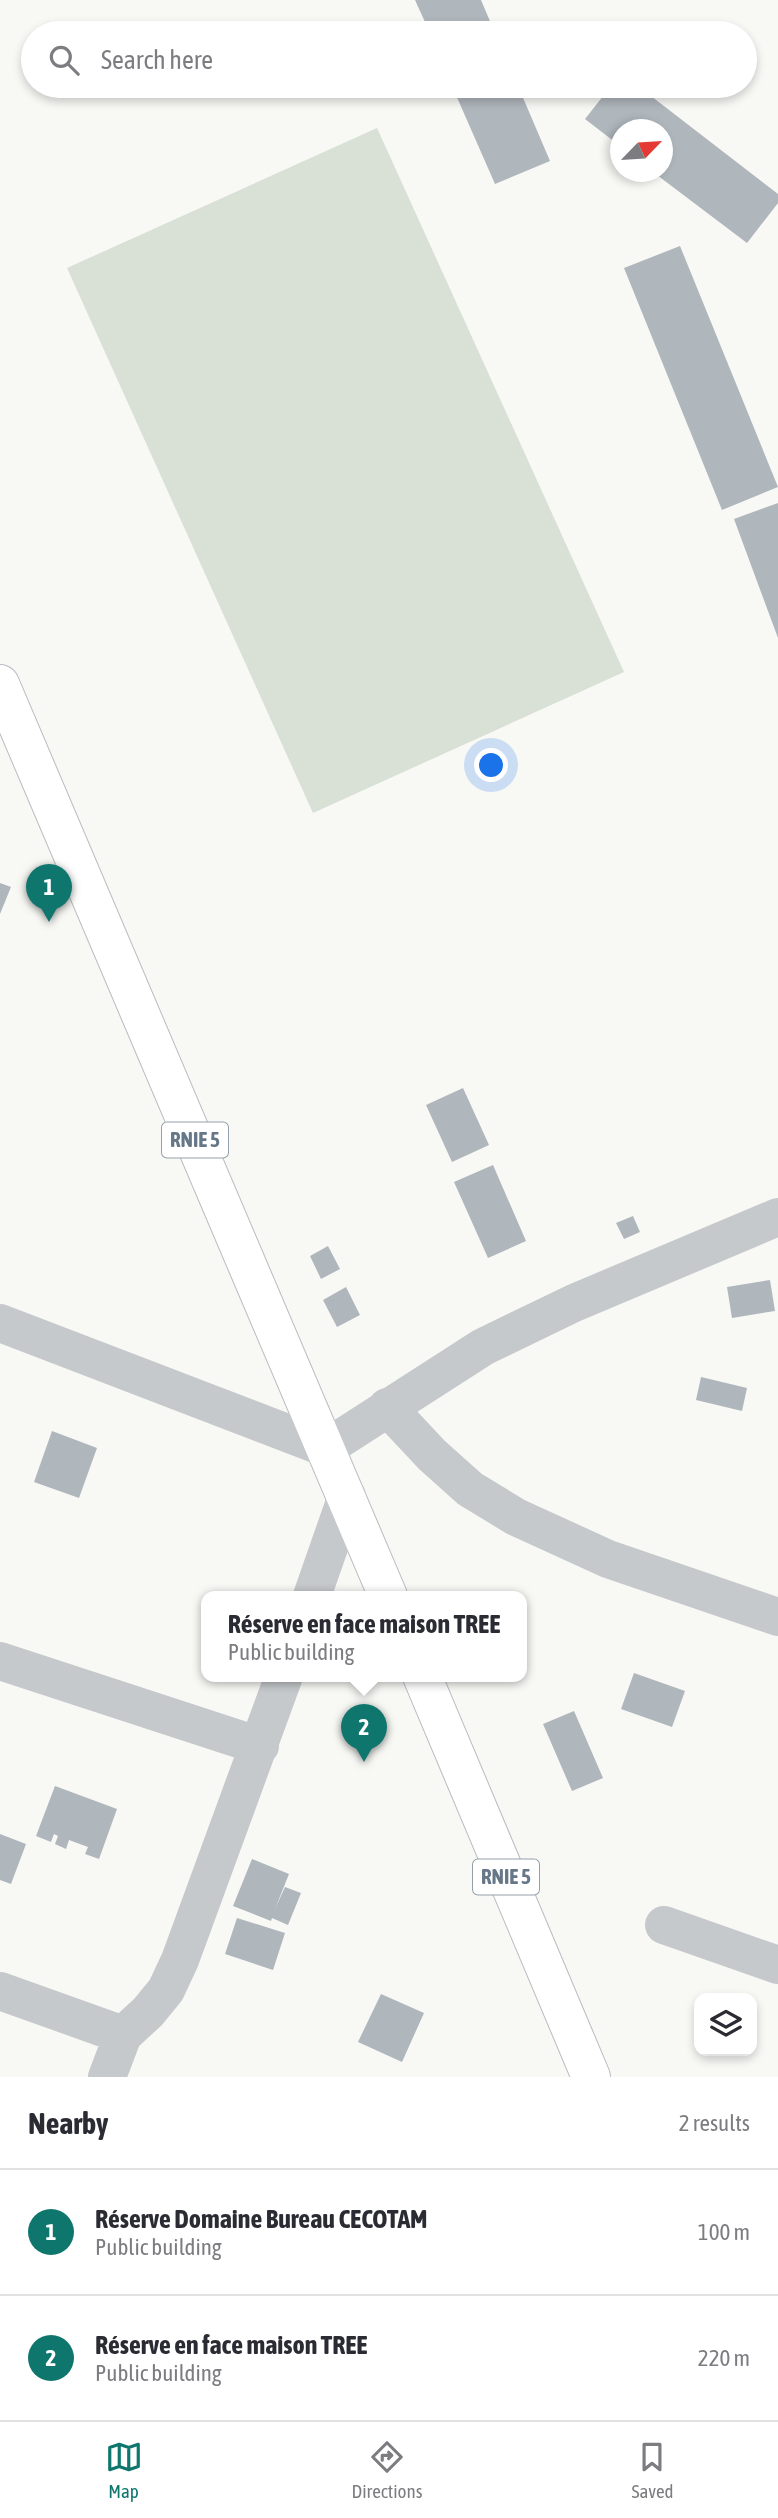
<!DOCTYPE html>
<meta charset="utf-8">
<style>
:root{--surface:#fff;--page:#f7f7f7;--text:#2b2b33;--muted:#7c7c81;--line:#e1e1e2;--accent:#0f766e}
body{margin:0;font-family:"Asap Condensed",sans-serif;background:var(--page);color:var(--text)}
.controls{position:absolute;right:21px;bottom:21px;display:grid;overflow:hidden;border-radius:14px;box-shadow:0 4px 10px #0003}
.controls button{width:63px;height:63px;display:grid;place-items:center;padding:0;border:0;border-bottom:2px solid var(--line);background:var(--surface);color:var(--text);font:35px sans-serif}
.compass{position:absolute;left:610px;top:119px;width:63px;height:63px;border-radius:50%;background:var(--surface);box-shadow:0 4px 10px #0003;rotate:65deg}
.you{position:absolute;left:492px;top:766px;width:24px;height:24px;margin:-18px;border:5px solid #fff;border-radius:50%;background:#1a73e8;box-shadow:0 0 0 10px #1a73e833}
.badge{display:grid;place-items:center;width:46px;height:46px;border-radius:50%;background:var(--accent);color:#fff;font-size:23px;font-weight:700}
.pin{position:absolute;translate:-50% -58px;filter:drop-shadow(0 2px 4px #0008)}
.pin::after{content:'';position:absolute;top:37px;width:24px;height:21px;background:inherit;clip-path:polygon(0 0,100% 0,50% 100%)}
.popup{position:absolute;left:201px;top:1591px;width:326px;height:91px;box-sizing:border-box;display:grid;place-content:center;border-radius:14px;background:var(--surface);filter:drop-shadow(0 2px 5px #0005);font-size:23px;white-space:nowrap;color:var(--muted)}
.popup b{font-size:26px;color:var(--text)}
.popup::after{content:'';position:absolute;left:50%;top:100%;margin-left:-14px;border:14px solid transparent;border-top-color:var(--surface)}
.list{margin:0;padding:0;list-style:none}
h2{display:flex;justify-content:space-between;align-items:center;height:91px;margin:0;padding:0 28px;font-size:30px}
h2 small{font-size:23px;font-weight:400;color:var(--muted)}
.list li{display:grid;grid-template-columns:46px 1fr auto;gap:21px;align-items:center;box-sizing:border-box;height:126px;padding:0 28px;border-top:2px solid var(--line)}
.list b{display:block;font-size:26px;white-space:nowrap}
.list p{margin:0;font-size:23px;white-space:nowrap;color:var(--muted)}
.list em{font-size:23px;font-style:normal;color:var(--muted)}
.icon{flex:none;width:38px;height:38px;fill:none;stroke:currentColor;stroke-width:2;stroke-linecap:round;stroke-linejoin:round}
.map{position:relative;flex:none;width:778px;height:2077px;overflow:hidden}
.search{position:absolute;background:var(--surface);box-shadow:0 4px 10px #0003;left:21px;right:21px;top:21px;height:77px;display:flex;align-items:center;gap:18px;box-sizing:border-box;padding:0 24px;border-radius:38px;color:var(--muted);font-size:26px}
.sheet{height:343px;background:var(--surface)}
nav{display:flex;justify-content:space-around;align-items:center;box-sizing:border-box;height:98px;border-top:2px solid var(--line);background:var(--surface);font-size:19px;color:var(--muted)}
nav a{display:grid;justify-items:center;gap:4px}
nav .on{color:var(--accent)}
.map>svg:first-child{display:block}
.green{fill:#d9e0d6}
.building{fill:#afb6bc}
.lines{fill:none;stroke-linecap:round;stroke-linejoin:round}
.major-casing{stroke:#b8bcc0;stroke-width:40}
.minor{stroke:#c5c9cc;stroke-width:38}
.major{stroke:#fff;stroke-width:38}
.labels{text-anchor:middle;stroke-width:7;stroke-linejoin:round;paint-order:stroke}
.shield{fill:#fff;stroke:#94a0ab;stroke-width:2}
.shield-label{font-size:21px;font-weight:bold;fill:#667787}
</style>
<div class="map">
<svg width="778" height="2077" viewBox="0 0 778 2077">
<rect width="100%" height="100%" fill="#f8f8f5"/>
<!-- green -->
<path class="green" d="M377 128 624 672 313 813 67 268Z"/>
<!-- building -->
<path class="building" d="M415 0H481L495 33H430Z
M452 86H518L550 161 495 184Z
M611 86H638L778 194V203L747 243 653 172H662V130H620V146L585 119Z
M680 246 778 487 722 510 624 268Z
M778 503V638L734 519Z
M0 883 11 887 0 914Z
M463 1088 489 1145 452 1162 426 1105Z
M493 1165 526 1241 488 1258 454 1182Z
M633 1216 640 1232 624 1239 616 1223Z
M328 1246 340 1269 321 1279 310 1256Z
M770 1280 775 1311 732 1318 727 1287Z
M346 1287 360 1315 337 1327 323 1300Z
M701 1377 747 1388 742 1411 696 1400Z
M52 1431 97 1448 79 1498 34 1482Z
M634 1673 685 1691 672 1727 621 1709Z
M574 1711 603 1778 572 1791 543 1724Z
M55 1786 117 1809 99 1859 85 1854 88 1847 69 1840 66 1849 55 1844 58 1836 54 1834 51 1842 36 1836Z
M0 1834 26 1844 11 1884 0 1880Z
M252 1859 289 1874 275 1909 285 1887 301 1893 288 1925 272 1918 271 1921 233 1906Z
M237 1918 285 1933 273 1970 225 1954Z
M381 1994 424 2013 402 2062 358 2042Z"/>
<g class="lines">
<defs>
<path id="major" d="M0 684 388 1596
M422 1676 591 2077"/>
</defs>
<!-- major casing -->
<use href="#major" class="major-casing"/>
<!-- minor -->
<path class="minor" d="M0 1323 326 1448 483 1347 574 1303 778 1217
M387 1407 432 1455 470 1489 516 1517 608 1559 778 1617
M312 1596 347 1496
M0 1661 260 1746
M664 1925 778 1965
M0 1991 123 2035
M107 2077 123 2035 148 2012 166 1990 180 1960 284 1676"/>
<!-- major -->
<use href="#major" class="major"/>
</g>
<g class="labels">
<!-- shield labels -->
<g class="shield">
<rect x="162" y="1122.5" width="66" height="35" rx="5"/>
<rect x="473" y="1859.5" width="66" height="35" rx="5"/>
</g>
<g class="shield-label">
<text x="195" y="1147">RNIE 5</text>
<text x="506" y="1884">RNIE 5</text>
</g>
</g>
</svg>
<div class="controls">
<button><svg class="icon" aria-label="layers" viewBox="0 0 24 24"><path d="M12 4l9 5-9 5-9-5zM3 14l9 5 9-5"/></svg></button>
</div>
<svg class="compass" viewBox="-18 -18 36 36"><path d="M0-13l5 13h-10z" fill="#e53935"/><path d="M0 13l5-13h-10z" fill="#7c7c81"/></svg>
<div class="you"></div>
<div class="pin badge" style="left:49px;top:922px">1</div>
<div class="pin badge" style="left:364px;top:1762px">2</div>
<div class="popup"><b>Réserve en face maison TREE</b>Public building</div>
<div class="search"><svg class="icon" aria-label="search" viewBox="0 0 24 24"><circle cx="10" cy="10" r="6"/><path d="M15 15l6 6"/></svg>Search here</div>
</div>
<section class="sheet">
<h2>Nearby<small>2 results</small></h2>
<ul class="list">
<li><span class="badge">1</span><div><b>Réserve Domaine Bureau CECOTAM</b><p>Public building</p></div><em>100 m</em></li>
<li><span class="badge">2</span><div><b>Réserve en face maison TREE</b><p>Public building</p></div><em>220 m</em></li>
</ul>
</section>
<nav>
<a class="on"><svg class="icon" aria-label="map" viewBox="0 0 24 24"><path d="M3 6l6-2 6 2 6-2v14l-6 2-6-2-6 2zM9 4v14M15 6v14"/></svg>Map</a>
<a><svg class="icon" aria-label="directions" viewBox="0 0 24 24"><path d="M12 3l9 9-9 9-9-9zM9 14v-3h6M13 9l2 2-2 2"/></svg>Directions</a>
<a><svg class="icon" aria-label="saved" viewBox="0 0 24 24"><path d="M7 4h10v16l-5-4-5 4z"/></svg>Saved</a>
</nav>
